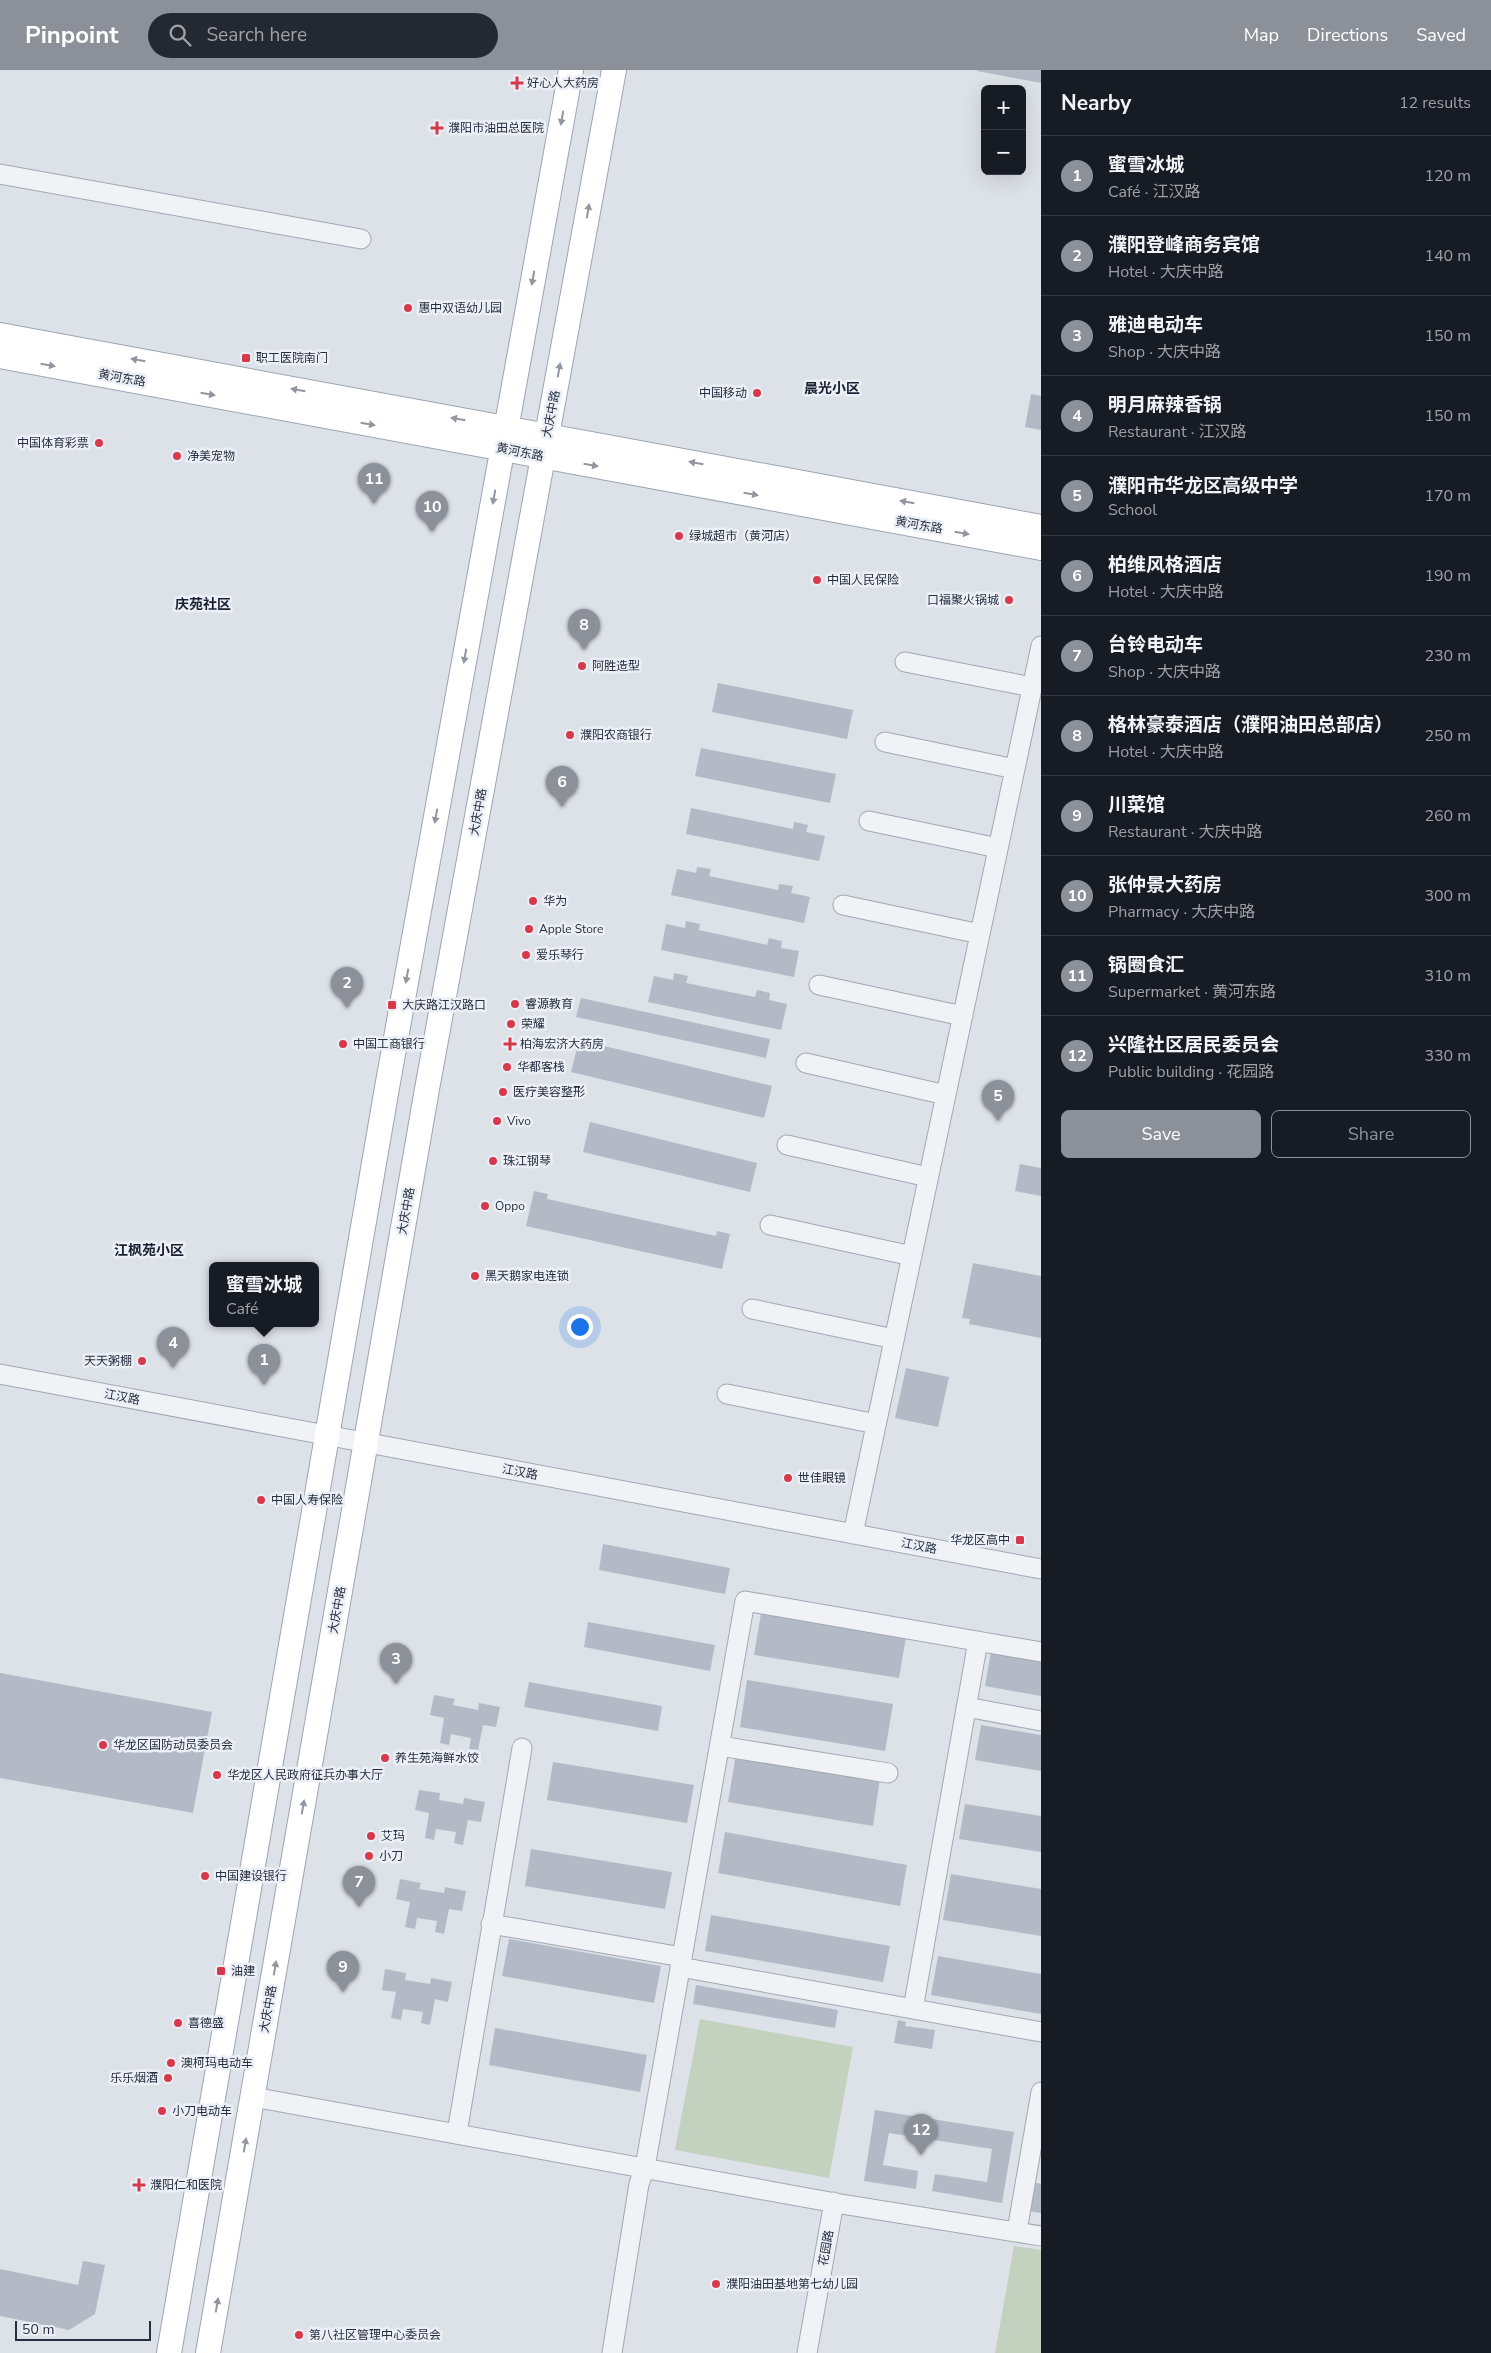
<!DOCTYPE html>
<meta charset="utf-8">
<style>
:root{--surface:#171b24;--page:#242831;--text:#f1f3f6;--muted:#9ea1a6;--line:#363941;--accent:#8c9099}
body{margin:0;font-family:"Nunito Sans","Noto Sans SC",sans-serif;background:var(--page);color:var(--text)}
.controls{position:absolute;right:15px;top:15px;display:grid;overflow:hidden;border-radius:8px;box-shadow:0 5px 20px #0002}
.controls button{width:45px;height:45px;display:grid;place-items:center;padding:0;border:0;border-bottom:1px solid var(--line);background:var(--surface);color:var(--text);font:25px sans-serif}
.scale{position:absolute;left:15px;bottom:12px;width:136px;box-sizing:border-box;padding-left:5px;border:2px solid #262e3f;border-top:0;font-size:14px;line-height:18px;white-space:nowrap;color:#262e3f;-webkit-text-stroke:4px #ecf0f6;paint-order:stroke}
.you{position:absolute;left:579px;top:1256px;width:18px;height:18px;margin:-12px;border:4px solid #fff;border-radius:50%;background:#1a73e8;box-shadow:0 0 0 8px #1a73e833}
.badge{display:grid;place-items:center;width:32px;height:32px;border-radius:50%;background:var(--accent);color:#fff;font-size:16px;font-weight:700}
.pin{position:absolute;translate:-50% -41px;filter:drop-shadow(0 1px 2px #0008)}
.pin::after{content:'';position:absolute;top:26px;width:18px;height:15px;background:inherit;clip-path:polygon(0 0,100% 0,50% 100%)}
.popup{position:absolute;left:209px;top:1192px;width:110px;height:65px;box-sizing:border-box;display:grid;place-content:center;border-radius:8px;background:var(--surface);filter:drop-shadow(0 1px 4px #0005);font-size:16px;white-space:nowrap;color:var(--muted)}
.popup b{font-size:19px;color:var(--text)}
.popup::after{content:'';position:absolute;left:50%;top:100%;margin-left:-10px;border:10px solid transparent;border-top-color:var(--surface)}
.list{margin:0;padding:0;list-style:none}
h2{display:flex;justify-content:space-between;align-items:center;height:65px;margin:0;padding:0 20px;font-size:21px}
h2 small{font-size:16px;font-weight:400;color:var(--muted)}
.list li{display:grid;grid-template-columns:32px 1fr auto;gap:15px;align-items:center;box-sizing:border-box;height:80px;padding:0 20px;border-top:1px solid var(--line)}
.list b{display:block;font-size:19px;white-space:nowrap}
.list p{margin:0;font-size:16px;white-space:nowrap;color:var(--muted)}
.list em{font-size:16px;font-style:normal;color:var(--muted)}
.actions{display:flex;gap:10px;padding:15px 20px}
.actions a{flex:1;padding:11px 0;border:1px solid var(--accent);border-radius:8px;text-align:center;font-size:18px;color:var(--accent)}
.actions .main{background:var(--accent);color:#fff}
.icon{flex:none;width:28px;height:28px;fill:none;stroke:currentColor;stroke-width:2;stroke-linecap:round;stroke-linejoin:round}
.map{position:relative;flex:none;width:1041px;height:2283px;overflow:hidden}
header{display:flex;align-items:center;gap:30px;box-sizing:border-box;height:70px;padding:0 25px;background:var(--accent);color:#fff}
header strong{font-size:24px}
nav{display:flex;gap:28px;margin-inline-start:auto;font-size:18px}
.search{width:350px;height:45px;background:var(--page);display:flex;align-items:center;gap:12px;box-sizing:border-box;padding:0 18px;border-radius:28px;color:var(--muted);font-size:19px}
main{display:flex}
aside{flex:1;background:var(--surface)}
.map>svg:first-child{display:block}
.green{fill:#c2d2be}
.building{fill:#b4bac5}
.lines{fill:none;stroke-linecap:round;stroke-linejoin:round}
.minor-casing{stroke:#a2a8b2;stroke-width:21}
.major-casing{stroke:#9ca5b4;stroke-width:26}
.minor{stroke:#f0f2f6;stroke-width:19}
.major{stroke:#fff;stroke-width:24}
.oneway{fill:#92969f}
.poi-dot{fill:#d6394b;stroke:#ecf0f6;stroke-width:2}
.labels{text-anchor:middle;stroke-width:5;stroke-linejoin:round;paint-order:stroke}
.poi-label{font-size:12px;fill:#262e3f;stroke:#ecf0f6;text-anchor:start}
.street-label{font-size:12px;fill:#262e3f;stroke:#ecf0f6}
.neighbourhood-label{font-size:14px;font-weight:bold;fill:#181f30;stroke:#ecf0f6}
</style>
<header>
<strong>Pinpoint</strong>
<div class="search"><svg class="icon" aria-label="search" viewBox="0 0 24 24"><circle cx="10" cy="10" r="6"/><path d="M15 15l6 6"/></svg>Search here</div>
<nav><a>Map</a><a>Directions</a><a>Saved</a></nav>
</header>
<main>
<div class="map">
<svg width="1041" height="2283" viewBox="0 0 1041 2283">
<rect width="100%" height="100%" fill="#dde1e8"/>
<!-- green -->
<path class="green" d="M700 1949 853 1977 829 2108 675 2080Z
M1014 2176 1041 2180V2283H995Z"/>
<!-- building -->
<path class="building" d="M977 0H1041V13L977 1Z
M1031 324 1041 326V360L1025 357Z
M718 613 853 640 847 669 712 642Z
M701 678 836 704 830 733 695 706Z
M691 738 793 759 794 752 808 755 806 762 825 766 819 791 686 764Z
M697 797 711 799 709 806 778 820 779 814 793 816 791 823 810 827 804 853 671 825 677 799 696 803Z
M686 851 700 854 699 860 767 875 769 868 782 871 781 878 799 881 794 907 661 880 666 854 685 858Z
M674 903 688 906 686 913 755 927 757 920 770 923 769 930 787 934 781 960 648 932 654 906 673 910Z
M581 928 770 969 766 988 576 947Z
M579 970 772 1016 764 1048 571 1002Z
M590 1052 757 1093 750 1122 583 1082Z
M1020 1094 1041 1098V1126L1015 1121Z
M534 1121 548 1124 547 1129 716 1166 717 1161 730 1164 722 1199 526 1156Z
M973 1193 1041 1206V1268L969 1254 970 1249 962 1248Z
M906 1298 949 1307 938 1357 895 1348Z
M603 1474 730 1498 725 1524 599 1500Z
M762 1537 907 1561 899 1608 754 1585Z
M588 1552 715 1575 710 1601 584 1577Z
M991 1581 1041 1589V1626L985 1616Z
M0 1603 212 1642 193 1743 0 1708Z
M747 1610 893 1634 885 1681 740 1657Z
M529 1612 662 1636 658 1661 524 1637Z
M434 1625 455 1629 453 1635 478 1640 479 1633 500 1637 496 1657 483 1655 478 1680 469 1679 471 1668 451 1664 449 1675 440 1673 444 1648 430 1645Z
M981 1655 1041 1665V1701L975 1690Z
M736 1684 880 1708 873 1756 728 1732Z
M553 1692 694 1715 687 1753 547 1730Z
M419 1720 440 1723 439 1730 463 1734 464 1728 485 1732 481 1752 468 1750 463 1775 454 1773 456 1762 436 1759 434 1770 425 1768 429 1743 415 1740Z
M965 1734 1041 1746V1782L959 1769Z
M725 1762 907 1795 900 1836 718 1803Z
M531 1779 672 1802 665 1839 525 1816Z
M951 1804 1041 1819V1866L943 1850Z
M400 1809 421 1813 419 1819 444 1823 445 1817 466 1821 462 1841 449 1839 444 1864 435 1862 437 1851 417 1848 415 1859 405 1857 410 1832 396 1829Z
M711 1845 890 1876 883 1912 705 1881Z
M509 1869 661 1896 654 1933 502 1906Z
M938 1886 1041 1904V1944L931 1925Z
M385 1899 406 1903 405 1910 430 1914 431 1908 452 1912 448 1932 435 1929 430 1955 421 1953 423 1942 403 1939 401 1950 391 1948 396 1922 382 1920Z
M696 1915 838 1940 835 1958 693 1934Z
M898 1950 906 1952 905 1956 935 1960 932 1979 894 1973Z
M495 1958 647 1985 640 2022 489 1995Z
M875 2040 1014 2062 1002 2133 932 2121 935 2104 987 2112 992 2079 889 2063 883 2095 918 2101 916 2119 864 2111Z
M1033 2112 1041 2114V2143L1028 2141Z
M83 2191 105 2195 95 2244 69 2260 0 2246V2199L78 2215Z"/>
<g class="lines">
<defs>
<path id="minor" d="M0 104 361 169
M905 592 1032 617
M885 672 1015 699
M869 751 998 778
M843 835 980 864
M819 915 963 946
M806 993 946 1025
M787 1075 928 1107
M770 1155 912 1186
M752 1239 894 1269
M0 1304 1041 1499
M727 1324 876 1354
M853 1464 1041 576
M966 1637 1041 1651
M720 1676 888 1703
M491 1854 682 1887
M680 1897 1041 1962
M913 1939 978 1571
M253 2027 841 2134 1041 2166
M457 2063 522 1678
M1017 2161 1041 2022
M612 2283 639 2114 645 2097 745 1531 1041 1582
M807 2283 834 2132"/>
<path id="major" d="M0 265 1041 457
M0 286 1041 478
M169 2283 388 1012 571 0
M208 2283 427 1019 614 0"/>
</defs>
<!-- minor casing -->
<use href="#minor" class="minor-casing"/>
<!-- major casing -->
<use href="#major" class="major-casing"/>
<!-- minor -->
<use href="#minor" class="minor"/>
<!-- major -->
<use href="#major" class="major"/>
</g>
<!-- one-way arrows -->
<defs><path id="oneway-solid" d="M-6-.8H1V-3.2L6.5 0L1 3.2V.8H-6Z" transform="scale(1.25)"/></defs>
<g class="oneway">
<use href="#oneway-solid" transform="translate(562 48) rotate(100)"/>
<use href="#oneway-solid" transform="translate(588 141) rotate(-80)"/>
<use href="#oneway-solid" transform="translate(533 208) rotate(100)"/>
<use href="#oneway-solid" transform="translate(138 290) rotate(-170)"/>
<use href="#oneway-solid" transform="translate(48 295) rotate(10)"/>
<use href="#oneway-solid" transform="translate(559 300) rotate(-80)"/>
<use href="#oneway-solid" transform="translate(298 320) rotate(-170)"/>
<use href="#oneway-solid" transform="translate(208 324) rotate(10)"/>
<use href="#oneway-solid" transform="translate(458 349) rotate(-170)"/>
<use href="#oneway-solid" transform="translate(368 354) rotate(10)"/>
<use href="#oneway-solid" transform="translate(696 393) rotate(-170)"/>
<use href="#oneway-solid" transform="translate(591 395) rotate(10)"/>
<use href="#oneway-solid" transform="translate(751 424) rotate(10)"/>
<use href="#oneway-solid" transform="translate(494 427) rotate(100)"/>
<use href="#oneway-solid" transform="translate(907 432) rotate(-170)"/>
<use href="#oneway-solid" transform="translate(962 463) rotate(10)"/>
<use href="#oneway-solid" transform="translate(465 586) rotate(100)"/>
<use href="#oneway-solid" transform="translate(436 746) rotate(100)"/>
<use href="#oneway-solid" transform="translate(407 906) rotate(100)"/>
<use href="#oneway-solid" transform="translate(303 1737) rotate(-80)"/>
<use href="#oneway-solid" transform="translate(275 1898) rotate(-80)"/>
<use href="#oneway-solid" transform="translate(245 2075) rotate(-80)"/>
<use href="#oneway-solid" transform="translate(217 2235) rotate(-80)"/>
</g>
<!-- markers -->
<g class="poi-dot">
<path d="M514.5 5.5h5v5h5v5h-5v5h-5v-5h-5v-5h5z"/>
<path d="M434.5 50.5h5v5h5v5h-5v5h-5v-5h-5v-5h5z"/>
<circle cx="408" cy="238" r="5"/>
<rect x="241" y="283" width="10" height="10" rx="2.5"/>
<circle cx="757" cy="323" r="5"/>
<circle cx="99" cy="373" r="5"/>
<circle cx="177" cy="386" r="5"/>
<circle cx="679" cy="466" r="5"/>
<circle cx="817" cy="510" r="5"/>
<circle cx="1009" cy="530" r="5"/>
<circle cx="582" cy="596" r="5"/>
<circle cx="570" cy="665" r="5"/>
<circle cx="533" cy="831" r="5"/>
<circle cx="529" cy="859" r="5"/>
<circle cx="526" cy="885" r="5"/>
<circle cx="515" cy="934" r="5"/>
<rect x="387" y="930" width="10" height="10" rx="2.5"/>
<circle cx="511" cy="954" r="5"/>
<circle cx="343" cy="974" r="5"/>
<path d="M507.5 966.5h5v5h5v5h-5v5h-5v-5h-5v-5h5z"/>
<circle cx="507" cy="997" r="5"/>
<circle cx="503" cy="1022" r="5"/>
<circle cx="497" cy="1051" r="5"/>
<circle cx="493" cy="1091" r="5"/>
<circle cx="485" cy="1136" r="5"/>
<circle cx="475" cy="1206" r="5"/>
<circle cx="142" cy="1291" r="5"/>
<circle cx="788" cy="1408" r="5"/>
<circle cx="261" cy="1430" r="5"/>
<rect x="1015" y="1465" width="10" height="10" rx="2.5"/>
<circle cx="103" cy="1675" r="5"/>
<circle cx="385" cy="1688" r="5"/>
<circle cx="217" cy="1705" r="5"/>
<circle cx="371" cy="1766" r="5"/>
<circle cx="369" cy="1786" r="5"/>
<circle cx="205" cy="1806" r="5"/>
<rect x="216" y="1896" width="10" height="10" rx="2.5"/>
<circle cx="178" cy="1953" r="5"/>
<circle cx="171" cy="1993" r="5"/>
<circle cx="168" cy="2008" r="5"/>
<circle cx="162" cy="2041" r="5"/>
<path d="M136.5 2107.5h5v5h5v5h-5v5h-5v-5h-5v-5h5z"/>
<circle cx="716" cy="2214" r="5"/>
<circle cx="299" cy="2265" r="5"/>
</g>
<g class="labels">
<!-- poi labels -->
<g class="poi-label">
<text x="527" y="17">好心人大药房</text>
<text x="448" y="62">濮阳市油田总医院</text>
<text x="418" y="242">惠中双语幼儿园</text>
<text x="256" y="292">职工医院南门</text>
<text x="747" y="327" text-anchor="end">中国移动</text>
<text x="89" y="377" text-anchor="end">中国体育彩票</text>
<text x="187" y="390">净美宠物</text>
<text x="689" y="470">绿城超市（黄河店）</text>
<text x="827" y="514">中国人民保险</text>
<text x="999" y="534" text-anchor="end">口福聚火锅城</text>
<text x="592" y="600">阿胜造型</text>
<text x="580" y="669">濮阳农商银行</text>
<text x="543" y="835">华为</text>
<text x="539" y="863">Apple Store</text>
<text x="536" y="889">爱乐琴行</text>
<text x="525" y="938">睿源教育</text>
<text x="402" y="939">大庆路江汉路口</text>
<text x="521" y="958">荣耀</text>
<text x="353" y="978">中国工商银行</text>
<text x="520" y="978">柏海宏济大药房</text>
<text x="517" y="1001">华都客栈</text>
<text x="513" y="1026">医疗美容整形</text>
<text x="507" y="1055">Vivo</text>
<text x="503" y="1095">珠江钢琴</text>
<text x="495" y="1140">Oppo</text>
<text x="485" y="1210">黑天鹅家电连锁</text>
<text x="132" y="1295" text-anchor="end">天天粥棚</text>
<text x="798" y="1412">世佳眼镜</text>
<text x="271" y="1434">中国人寿保险</text>
<text x="1010" y="1474" text-anchor="end">华龙区高中</text>
<text x="113" y="1679">华龙区国防动员委员会</text>
<text x="395" y="1692">养生苑海鲜水饺</text>
<text x="227" y="1709">华龙区人民政府征兵办事大厅</text>
<text x="381" y="1770">艾玛</text>
<text x="379" y="1790">小刀</text>
<text x="215" y="1810">中国建设银行</text>
<text x="231" y="1905">油建</text>
<text x="188" y="1957">喜德盛</text>
<text x="181" y="1997">澳柯玛电动车</text>
<text x="158" y="2012" text-anchor="end">乐乐烟酒</text>
<text x="172" y="2045">小刀电动车</text>
<text x="150" y="2119">濮阳仁和医院</text>
<text x="726" y="2218">濮阳油田基地第七幼儿园</text>
<text x="309" y="2269">第八社区管理中心委员会</text>
</g>
<!-- street labels -->
<g class="street-label">
<text transform="translate(122 308) rotate(10)" y="4">黄河东路</text>
<text transform="translate(551 344) rotate(-79)" y="4">大庆中路</text>
<text transform="translate(520 382) rotate(11)" y="4">黄河东路</text>
<text transform="translate(919 455) rotate(10)" y="4">黄河东路</text>
<text transform="translate(478 742) rotate(-80)" y="4">大庆中路</text>
<text transform="translate(406 1141) rotate(-80)" y="4">大庆中路</text>
<text transform="translate(122 1327) rotate(11)" y="4">江汉路</text>
<text transform="translate(520 1402) rotate(11)" y="4">江汉路</text>
<text transform="translate(919 1476) rotate(11)" y="4">江汉路</text>
<text transform="translate(337 1540) rotate(-80)" y="4">大庆中路</text>
<text transform="translate(268 1939) rotate(-80)" y="4">大庆中路</text>
<text transform="translate(826 2178) rotate(-80)" y="4">花园路</text>
</g>
<!-- neighbourhood labels -->
<g class="neighbourhood-label">
<text x="832" y="323">晨光小区</text>
<text x="203" y="539">庆苑社区</text>
<text x="149" y="1185">江枫苑小区</text>
</g>
</g>
</svg>
<div class="controls">
<button>+</button>
<button>−</button>
</div>
<div class="scale">50 m</div>
<div class="you"></div>
<div class="pin badge" style="left:264px;top:1315px">1</div>
<div class="popup"><b>蜜雪冰城</b>Café</div>
<div class="pin badge" style="left:347px;top:938px">2</div>
<div class="pin badge" style="left:396px;top:1614px">3</div>
<div class="pin badge" style="left:173px;top:1298px">4</div>
<div class="pin badge" style="left:998px;top:1051px">5</div>
<div class="pin badge" style="left:562px;top:737px">6</div>
<div class="pin badge" style="left:359px;top:1837px">7</div>
<div class="pin badge" style="left:584px;top:580px">8</div>
<div class="pin badge" style="left:343px;top:1922px">9</div>
<div class="pin badge" style="left:432px;top:462px">10</div>
<div class="pin badge" style="left:374px;top:434px">11</div>
<div class="pin badge" style="left:921px;top:2085px">12</div>
</div>
<aside>
<h2>Nearby<small>12 results</small></h2>
<ul class="list">
<li><span class="badge">1</span><div><b>蜜雪冰城</b><p>Café · 江汉路</p></div><em>120 m</em></li>
<li><span class="badge">2</span><div><b>濮阳登峰商务宾馆</b><p>Hotel · 大庆中路</p></div><em>140 m</em></li>
<li><span class="badge">3</span><div><b>雅迪电动车</b><p>Shop · 大庆中路</p></div><em>150 m</em></li>
<li><span class="badge">4</span><div><b>明月麻辣香锅</b><p>Restaurant · 江汉路</p></div><em>150 m</em></li>
<li><span class="badge">5</span><div><b>濮阳市华龙区高级中学</b><p>School</p></div><em>170 m</em></li>
<li><span class="badge">6</span><div><b>柏维风格酒店</b><p>Hotel · 大庆中路</p></div><em>190 m</em></li>
<li><span class="badge">7</span><div><b>台铃电动车</b><p>Shop · 大庆中路</p></div><em>230 m</em></li>
<li><span class="badge">8</span><div><b>格林豪泰酒店（濮阳油田总部店）</b><p>Hotel · 大庆中路</p></div><em>250 m</em></li>
<li><span class="badge">9</span><div><b>川菜馆</b><p>Restaurant · 大庆中路</p></div><em>260 m</em></li>
<li><span class="badge">10</span><div><b>张仲景大药房</b><p>Pharmacy · 大庆中路</p></div><em>300 m</em></li>
<li><span class="badge">11</span><div><b>锅圈食汇</b><p>Supermarket · 黄河东路</p></div><em>310 m</em></li>
<li><span class="badge">12</span><div><b>兴隆社区居民委员会</b><p>Public building · 花园路</p></div><em>330 m</em></li>
</ul>
<div class="actions"><a class="main">Save</a><a>Share</a></div>
</aside>
</main>
